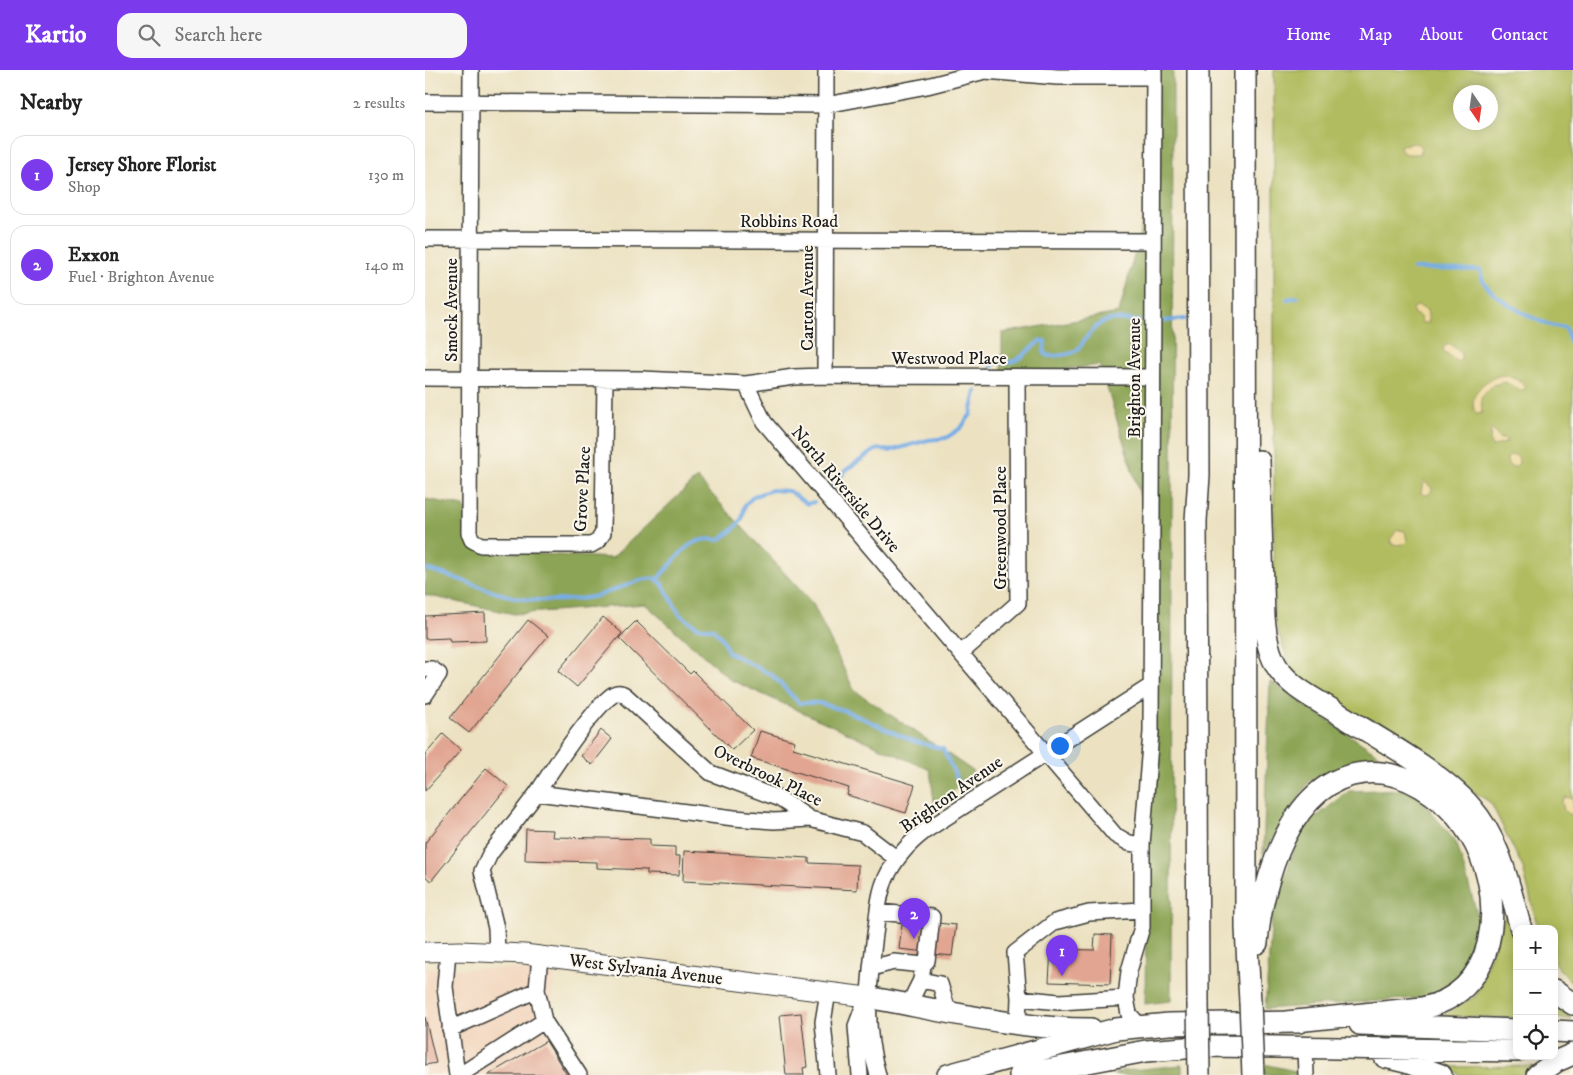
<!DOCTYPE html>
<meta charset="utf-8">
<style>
:root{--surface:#fff;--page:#f6f6f6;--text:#222;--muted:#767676;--line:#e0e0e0;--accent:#7c3aed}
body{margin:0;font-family:"IM FELL DW Pica",serif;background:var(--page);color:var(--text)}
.controls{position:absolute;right:15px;bottom:15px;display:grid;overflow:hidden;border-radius:10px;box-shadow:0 2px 12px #0003}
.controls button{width:45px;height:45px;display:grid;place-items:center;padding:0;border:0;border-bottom:1px solid var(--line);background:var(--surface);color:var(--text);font:25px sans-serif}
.compass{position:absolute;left:1028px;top:15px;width:45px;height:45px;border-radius:50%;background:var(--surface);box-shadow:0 2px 12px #0003;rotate:167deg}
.you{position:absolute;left:634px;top:675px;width:18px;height:18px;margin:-12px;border:4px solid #fff;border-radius:50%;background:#1a73e8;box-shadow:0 0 0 8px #1a73e833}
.badge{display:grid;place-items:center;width:32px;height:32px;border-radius:50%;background:var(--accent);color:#fff;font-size:16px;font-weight:700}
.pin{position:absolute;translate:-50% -41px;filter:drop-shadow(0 1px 2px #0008)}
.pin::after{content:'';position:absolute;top:26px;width:18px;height:15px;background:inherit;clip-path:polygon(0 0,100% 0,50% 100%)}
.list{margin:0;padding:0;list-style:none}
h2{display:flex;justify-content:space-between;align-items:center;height:65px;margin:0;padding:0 20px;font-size:21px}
h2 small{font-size:16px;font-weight:400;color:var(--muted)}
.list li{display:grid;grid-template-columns:32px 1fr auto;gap:15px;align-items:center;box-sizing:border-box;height:80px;margin:0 10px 10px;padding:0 10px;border:1px solid var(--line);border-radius:15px}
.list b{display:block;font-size:19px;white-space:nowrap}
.list p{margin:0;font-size:16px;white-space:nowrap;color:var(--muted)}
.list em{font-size:16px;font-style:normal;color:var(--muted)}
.icon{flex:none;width:28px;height:28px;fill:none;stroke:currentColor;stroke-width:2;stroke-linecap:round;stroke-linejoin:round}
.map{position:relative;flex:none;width:1148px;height:1005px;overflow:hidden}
header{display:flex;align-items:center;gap:30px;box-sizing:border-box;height:70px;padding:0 25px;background:var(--accent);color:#fff}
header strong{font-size:24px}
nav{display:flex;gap:28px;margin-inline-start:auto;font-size:18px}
.search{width:350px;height:45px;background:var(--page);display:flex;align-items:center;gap:12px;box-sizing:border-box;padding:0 18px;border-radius:15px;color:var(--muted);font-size:19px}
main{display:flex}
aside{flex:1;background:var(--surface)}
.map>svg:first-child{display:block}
.built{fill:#f2d5bd}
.green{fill:#b0bc5e;stroke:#666c3d;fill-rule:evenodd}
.forest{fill:#8ca455;stroke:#546038}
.sand{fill:#eeda9e;stroke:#857b5d}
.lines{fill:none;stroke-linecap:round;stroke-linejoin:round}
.stream{stroke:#78ade5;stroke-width:4}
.building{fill:#e1a591}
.minor-casing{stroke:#3b3a35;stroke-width:18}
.major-casing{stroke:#3b3a35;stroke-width:21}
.highway-casing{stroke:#3b3a35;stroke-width:24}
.minor{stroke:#fff;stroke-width:15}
.major{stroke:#fff;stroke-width:19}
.highway{stroke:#fff;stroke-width:21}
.highway-bridge-casing{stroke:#3b3a35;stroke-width:24;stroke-linecap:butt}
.highway-bridge{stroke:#fff;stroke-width:21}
.labels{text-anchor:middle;stroke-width:4;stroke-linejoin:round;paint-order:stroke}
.street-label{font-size:18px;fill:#1c1c1c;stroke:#fbf7ec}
</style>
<header>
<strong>Kartio</strong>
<div class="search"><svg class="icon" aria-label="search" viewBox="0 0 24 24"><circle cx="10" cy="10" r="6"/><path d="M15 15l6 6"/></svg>Search here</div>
<nav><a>Home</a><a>Map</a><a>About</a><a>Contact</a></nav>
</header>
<main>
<aside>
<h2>Nearby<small>2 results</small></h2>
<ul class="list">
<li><span class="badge">1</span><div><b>Jersey Shore Florist</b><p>Shop</p></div><em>130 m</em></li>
<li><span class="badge">2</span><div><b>Exxon</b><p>Fuel · Brighton Avenue</p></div><em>140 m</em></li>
</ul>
</aside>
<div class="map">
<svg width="1148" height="1005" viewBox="0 0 1148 1005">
<rect width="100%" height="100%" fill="#fbf7ec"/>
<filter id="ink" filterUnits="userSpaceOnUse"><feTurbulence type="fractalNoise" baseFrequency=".02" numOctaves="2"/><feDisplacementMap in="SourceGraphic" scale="10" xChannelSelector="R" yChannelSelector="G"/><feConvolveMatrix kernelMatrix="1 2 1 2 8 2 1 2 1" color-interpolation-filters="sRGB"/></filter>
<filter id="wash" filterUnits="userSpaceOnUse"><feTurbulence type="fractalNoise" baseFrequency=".0096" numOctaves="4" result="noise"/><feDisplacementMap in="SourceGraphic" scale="20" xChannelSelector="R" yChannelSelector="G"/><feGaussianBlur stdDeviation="1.12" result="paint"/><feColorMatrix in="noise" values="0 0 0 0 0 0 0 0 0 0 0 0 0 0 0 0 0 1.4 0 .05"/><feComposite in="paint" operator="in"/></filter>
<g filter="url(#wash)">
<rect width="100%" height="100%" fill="#ece2c2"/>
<!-- built -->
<path class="built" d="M0 898 86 899 130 906 125 946 166 1005H0Z"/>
<!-- green -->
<path class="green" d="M849 0H1148V914L1129 893V859H1113L1098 798 1066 733 867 603 849 549ZM1036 22H1066V52H1036Z
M1081 843 1092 870V948L1015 946 1051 926Z
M1129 929 1147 949 1129 948Z
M1109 996 1102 1005H1035L1023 997Z"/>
<!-- forest -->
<path class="forest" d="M729 0H748L746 931 720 934 725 458 675 295 597 304 577 303V263L694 243 728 112Z
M272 408 388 534 429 620 548 701 510 739 505 700 306 610 220 534 89 544 0 525V429L39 436 57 481 187 488Z
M845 611 967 694 885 710 838 784Z
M988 719 1032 774 1057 861 1033 909 1008 927 840 939 847 846 876 759 924 721Z
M839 994 870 1001 871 1005H840Z
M757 995V1005H688L697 1001Z"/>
<!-- sand -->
<path class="sand" d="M992 73 997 77 995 84H981L977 82 975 76 976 75Z
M993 236 1002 240 1004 253H997L995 247 988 243V238Z
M1025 274 1036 283V289L1033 292 1018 282 1019 276Z
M1080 305 1095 311 1101 319 1095 320 1080 312 1068 315 1056 328 1057 343 1051 344C1040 324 1063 306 1080 305Z
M1066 358 1075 369H1081L1082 372 1067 377 1065 372Z
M1082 391a6 6 0 1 1 12 0a6 6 0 1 1-12 0Z
M998 411 1006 417 1007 420 1003 425 996 424Z
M972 460 980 461 982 471 979 474 968 475 965 470Z
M1141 727 1148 729V745L1143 744 1139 740 1137 732Z"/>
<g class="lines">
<!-- stream -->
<path class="stream" d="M988 199 1055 200C1056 204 1057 208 1058 211 1068 229 1121 259 1140 257L1148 280
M862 229 873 227
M739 251 760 249
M566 298 571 292C594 296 598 283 615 271H620L619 282 623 286C663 285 649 276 672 256 683 246 701 250 714 251
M406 419 421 400 450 380 456 379 464 381 503 370 521 368 536 358 546 344 551 321
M0 499C38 507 71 528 110 530 128 531 149 530 167 527 186 524 216 505 232 509 253 491 260 464 294 470L308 460 317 449 320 435 329 426 347 420 364 421 382 434 389 432
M232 509 238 515 255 545 273 557 288 559 297 568 303 582 347 605 374 633H394L421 641 488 671 518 679 534 713"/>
</g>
<g id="blocks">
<!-- building -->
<path class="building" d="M60 543 61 571 25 572 24 568 0 569V546Z
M178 547 197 563 152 617 133 601Z
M103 550 123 566 44 663 25 648Z
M211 551 265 604 268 601 328 660 307 680 194 568Z
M176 660 187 669 167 695 156 686Z
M335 661 370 671 368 678 490 715 481 743 422 725 424 718 326 688Z
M18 664 36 680 0 721V685Z
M61 698 83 716 6 811 0 806V773Z
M101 759 128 760 127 767 225 769V776L250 777V786H255L254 805 222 804V800L172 798V792L100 790Z
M259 781 384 788V793L433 795 432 820 258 811Z
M512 853 531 855 527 886 508 884Z
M477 855 504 859 501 882 474 879Z
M670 864 687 865 685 914 624 912 626 879 669 880Z
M376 943 382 997 378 998 379 1005H361L355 945Z
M0 947 11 993 0 995Z
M121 971 142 1005H63Z"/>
</g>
</g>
<g filter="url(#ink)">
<use href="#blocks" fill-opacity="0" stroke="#3b3a35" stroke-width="1"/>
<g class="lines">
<defs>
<path id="minor" d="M46 0 44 463 47 470 56 475H166L173 471 178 463 180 309
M0 32 401 35 502 16 560 1 632 7H729
M0 169 728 171
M400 306 401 0
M0 308 217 309 321 314 339 352 690 765 704 773 717 775
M321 314 369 307 400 306 727 307
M536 583 593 533 592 307
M0 599H7L14 604 0 625
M112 723C127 700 168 637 189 624 193 622 197 623 200 625L286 703 355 729 385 749 438 763 472 789
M453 842 507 847 502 891 498 895
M23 881 20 917 32 1005
M72 882 71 858 57 801 65 784 112 723 309 748 349 751 385 749
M115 886 112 920 119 951 154 1005
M446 898 469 892 498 895 496 910 484 934
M496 910 515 914 523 941
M403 922 398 952 403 1005
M594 928 634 932 701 928
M593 952 594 928 590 883 630 852 664 843 717 840
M716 957 704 944 701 928 704 901 717 857V775L726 662 729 0
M25 959 112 920
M880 978 881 1005
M32 1003 41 1001 119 951
M435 1005 431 956 439 935
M453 1005C438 955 444 915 450 864 453 845 453 825 461 808 470 789 484 773 500 761L724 617"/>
<path id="major" d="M0 882 35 881 99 884 442 927"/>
<path id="highway" d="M820 0 821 858 825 932
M834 391 839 547C841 566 843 585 855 601 868 618 888 628 906 639 949 666 1014 700 1046 737 1076 771 1084 817 1096 859
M832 873C837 812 865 710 939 703 959 701 979 707 996 717 1050 749 1077 813 1063 874 1054 909 1032 931 997 938L861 952
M1129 921 1148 934
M442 927C515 940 591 959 666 959
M773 933 771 451 774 405 773 0
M935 954 1092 960
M1129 961 1148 962
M960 987 981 992 1016 1005
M523 1005 691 959 744 954 874 952
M595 1005 721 981 786 976 1092 981
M1112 1005 1132 991 1148 984"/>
</defs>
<!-- minor casing -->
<use href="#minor" class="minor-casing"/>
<!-- major casing -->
<use href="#major" class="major-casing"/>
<!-- highway casing -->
<use href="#highway" class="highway-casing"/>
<!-- minor -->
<use href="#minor" class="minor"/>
<!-- major -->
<use href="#major" class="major"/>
<!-- highway -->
<use href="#highway" class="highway"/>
<defs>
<path id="highway-bridge" d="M825 932 828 1005
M773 933 774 1005"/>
</defs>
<!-- highway-bridge casing -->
<use href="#highway-bridge" class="highway-bridge-casing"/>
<!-- highway-bridge -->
<use href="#highway-bridge" class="highway-bridge"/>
</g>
</g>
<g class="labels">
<!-- street labels -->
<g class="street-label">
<text x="364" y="157">Robbins Road</text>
<text transform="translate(382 228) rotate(-90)" y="6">Carton Avenue</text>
<text transform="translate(26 240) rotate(-90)" y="6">Smock Avenue</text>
<text x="524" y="294">Westwood Place</text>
<text transform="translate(709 308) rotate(-90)" y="6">Brighton Avenue</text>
<text transform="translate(157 419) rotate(-87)" y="6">Grove Place</text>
<text transform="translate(421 419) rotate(50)" y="6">North Riverside Drive</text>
<text transform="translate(575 458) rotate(-90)" y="6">Greenwood Place</text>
<text transform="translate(343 705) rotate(26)" y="6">Overbrook Place</text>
<text transform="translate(526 724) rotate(-35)" y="6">Brighton Avenue</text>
<text transform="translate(221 899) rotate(7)" y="6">West Sylvania Avenue</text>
</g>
</g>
</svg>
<div class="controls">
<button>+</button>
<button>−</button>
<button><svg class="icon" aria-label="locate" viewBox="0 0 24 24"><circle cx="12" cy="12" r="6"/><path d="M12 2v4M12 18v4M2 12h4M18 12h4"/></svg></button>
</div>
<svg class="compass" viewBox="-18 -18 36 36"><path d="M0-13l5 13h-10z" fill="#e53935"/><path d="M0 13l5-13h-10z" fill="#767676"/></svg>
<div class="you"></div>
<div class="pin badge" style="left:637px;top:906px">1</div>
<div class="pin badge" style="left:489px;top:869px">2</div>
</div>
</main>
